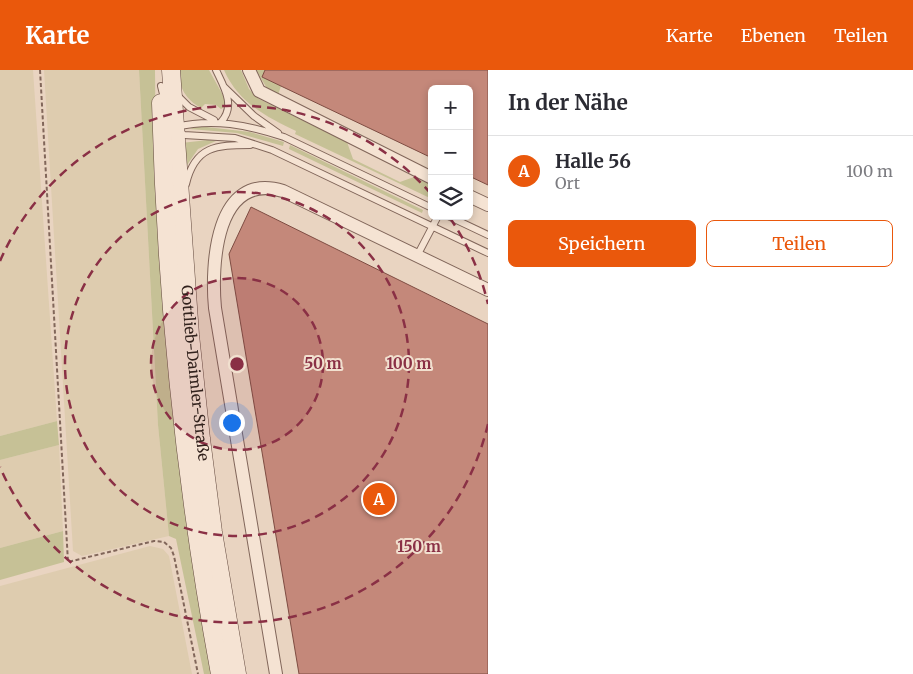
<!DOCTYPE html>
<html lang="de">
<meta charset="utf-8">
<style>
:root{--surface:#fff;--page:#f7f7f7;--text:#2b2b33;--muted:#7c7c81;--line:#e1e1e2;--accent:#ea580c}
body{margin:0;font-family:Merriweather,serif;background:var(--page);color:var(--text)}
.controls{position:absolute;right:15px;top:15px;display:grid;overflow:hidden;border-radius:8px;box-shadow:0 2px 8px #0003}
.controls button{width:45px;height:45px;display:grid;place-items:center;padding:0;border:0;border-bottom:1px solid var(--line);background:var(--surface);color:var(--text);font:25px sans-serif}
.you{position:absolute;left:231px;top:352px;width:18px;height:18px;margin:-12px;border:4px solid #fff;border-radius:50%;background:#1a73e8;box-shadow:0 0 0 8px #1a73e833}
.badge{display:grid;place-items:center;width:32px;height:32px;border-radius:50%;background:var(--accent);color:#fff;font-size:16px;font-weight:700}
.pin{position:absolute;translate:-50% -50%;border:2px solid #fff;box-shadow:0 1px 5px #0006}
.list{margin:0;padding:0;list-style:none}
h2{display:flex;justify-content:space-between;align-items:center;height:65px;margin:0;padding:0 20px;font-size:21px}
h2 small{font-size:16px;font-weight:400;color:var(--muted)}
.list li{display:grid;grid-template-columns:32px 1fr auto;gap:15px;align-items:center;box-sizing:border-box;height:70px;padding:0 20px;border-top:1px solid var(--line)}
.list b{display:block;font-size:19px;white-space:nowrap}
.list p{margin:0;font-size:16px;white-space:nowrap;color:var(--muted)}
.list em{font-size:16px;font-style:normal;color:var(--muted)}
.actions{display:flex;gap:10px;padding:15px 20px}
.actions a{flex:1;padding:11px 0;border:1px solid var(--accent);border-radius:8px;text-align:center;font-size:18px;color:var(--accent)}
.actions .main{background:var(--accent);color:#fff}
.icon{flex:none;width:28px;height:28px;fill:none;stroke:currentColor;stroke-width:2;stroke-linecap:round;stroke-linejoin:round}
.map{position:relative;flex:none;width:488px;height:604px;overflow:hidden}
header{display:flex;align-items:center;gap:30px;box-sizing:border-box;height:70px;padding:0 25px;background:var(--accent);color:#fff}
header strong{font-size:24px}
nav{display:flex;gap:28px;margin-inline-start:auto;font-size:18px}
main{display:flex}
aside{flex:1;background:var(--surface)}
.map>svg:first-child{display:block}
.farmland{fill:#deccaf}
.green{fill:#c6c196}
.building{fill:#c4887a;stroke:#7e4c42}
.lines{fill:none;stroke-linecap:round;stroke-linejoin:round}
.lane-casing{stroke:#81665a;stroke-width:8}
.street-casing{stroke:#81665a;stroke-width:14}
.secondary-casing{stroke:#62483d;stroke-width:19}
.path{stroke:#81665a;stroke-width:2;stroke-dasharray:4 2.5;stroke-linecap:butt}
.lane{stroke:#f5e3d3;stroke-width:6}
.street{stroke:#f5e3d3;stroke-width:12}
.secondary{stroke:#f5e3d3;stroke-width:18}
.ring{fill:none;stroke:#8a3045;stroke-width:2.5;stroke-dasharray:9 6}
.labels{text-anchor:middle;stroke-width:4;stroke-linejoin:round;paint-order:stroke}
.street-label{font-size:15px;fill:#32221d;stroke:#f1e0cf}
.centre{fill:#8a3045;stroke:#f1e0cf;stroke-width:2.5}
.ring-label{font-size:15px;text-anchor:middle;font-weight:bold;fill:#8a3045;stroke:#f1e0cf;stroke-width:4;stroke-linejoin:round;paint-order:stroke}
</style>
<header>
<strong>Karte</strong>
<nav><a>Karte</a><a>Ebenen</a><a>Teilen</a></nav>
</header>
<main>
<div class="map">
<svg width="488" height="604" viewBox="0 0 488 604">
<rect width="100%" height="100%" fill="#e9d4c1"/>
<!-- farmland -->
<path class="farmland" d="M0 0H33L57 351 0 366Z
M44 0H139L158 355 169 466 82 486 73 481Z
M59 375 63 461 0 478V390Z
M150 476 163 479 169 486 192 604H0V516Z"/>
<!-- green -->
<path class="green" d="M139 0H155L156 106 213 604H204L176 469 169 466 158 355Z
M177 0H209L224 27 226 36 221 39 216 35 205 34 201 38C185 29 180 18 177 0Z
M224 0H241L249 19 259 29 347 72 353 89 400 112 414 107 432 115V129L295 64 296 61C265 46 238 32 224 0Z
M256 0H265L262 7 281 16 278 25 268 20Z
M198 56 250 62 284 72 283 76 237 63 190 59Z
M208 70 216 71 198 79 185 98 181 73Z
M290 75 423 140 422 143 289 79Z
M57 351 59 375 0 390V366Z
M63 461 64 492 0 510V478Z"/>
<!-- building -->
<path class="building" d="M265 0H488V115L469 106V19H432V88L262 7Z
M251 137 488 254V604H299L229 184Z"/>
<g class="lines">
<defs>
<path id="lane" d="M216 0C224 17 236 36 221 52
M161 16 165 32
M224 17 254 46 278 63
M177 25 189 37 214 50
M176 57C213 48 248 55 284 67L432 138
M178 60 184 65 235 68 272 80 488 183
M186 114C195 76 216 75 250 75
M448 146 488 165
M417 186 438 146"/>
<path id="street" d="M249 0 259 21 432 108
M469 126 488 135
M276 604 215 238C211 196 215 100 283 121L488 220"/>
<g id="secondary">
<path id="s1" d="M171 0 190 265 201 369 213 462 237 604"/>
<path d="M161 33C166 225 185 415 220 604"/>
</g>
</defs>
<!-- lane casing -->
<use href="#lane" class="lane-casing"/>
<!-- street casing -->
<use href="#street" class="street-casing"/>
<!-- secondary casing -->
<use href="#secondary" class="secondary-casing"/>
<!-- path -->
<path class="path" d="M40 0 68 492 154 471 164 472 171 478 174 486 198 604"/>
<!-- lane -->
<use href="#lane" class="lane"/>
<!-- street -->
<use href="#street" class="street"/>
<!-- secondary -->
<use href="#secondary" class="secondary"/>
</g>
<!-- distance rings -->
<circle cx="237" cy="294" r="86" fill="#8a3045" fill-opacity=".12"/>
<g class="ring">
<circle cx="237" cy="294" r="86"/>
<circle cx="237" cy="294" r="172"/>
<path d="M488 354A258 258 0 0 1 0 397M0 191A258 258 0 0 1 432 125M450 148A258 258 0 0 1 488 234"/>
</g>
<g class="labels">
<!-- street labels -->
<g class="street-label">
<text dy="5" stroke="none"><textPath href="#s1" startOffset="304">Gottlieb-Daimler-Straße</textPath></text>
</g>
</g>
<circle cx="237" cy="294" r="8" class="centre"/>
<g class="ring-label">
<text x="323" y="299">50 m</text>
<text x="409" y="299">100 m</text>
<text x="419" y="482">150 m</text>
</g>
</svg>
<div class="controls">
<button>+</button>
<button>−</button>
<button><svg class="icon" aria-label="layers" viewBox="0 0 24 24"><path d="M12 4l9 5-9 5-9-5zM3 14l9 5 9-5"/></svg></button>
</div>
<div class="you"></div>
<div class="pin badge" style="left:379px;top:429px">A</div>
</div>
<aside>
<h2>In der Nähe<small></small></h2>
<ul class="list">
<li><span class="badge">A</span><div><b>Halle 56</b><p>Ort</p></div><em>100 m</em></li>
</ul>
<div class="actions"><a class="main">Speichern</a><a>Teilen</a></div>
</aside>
</main>
